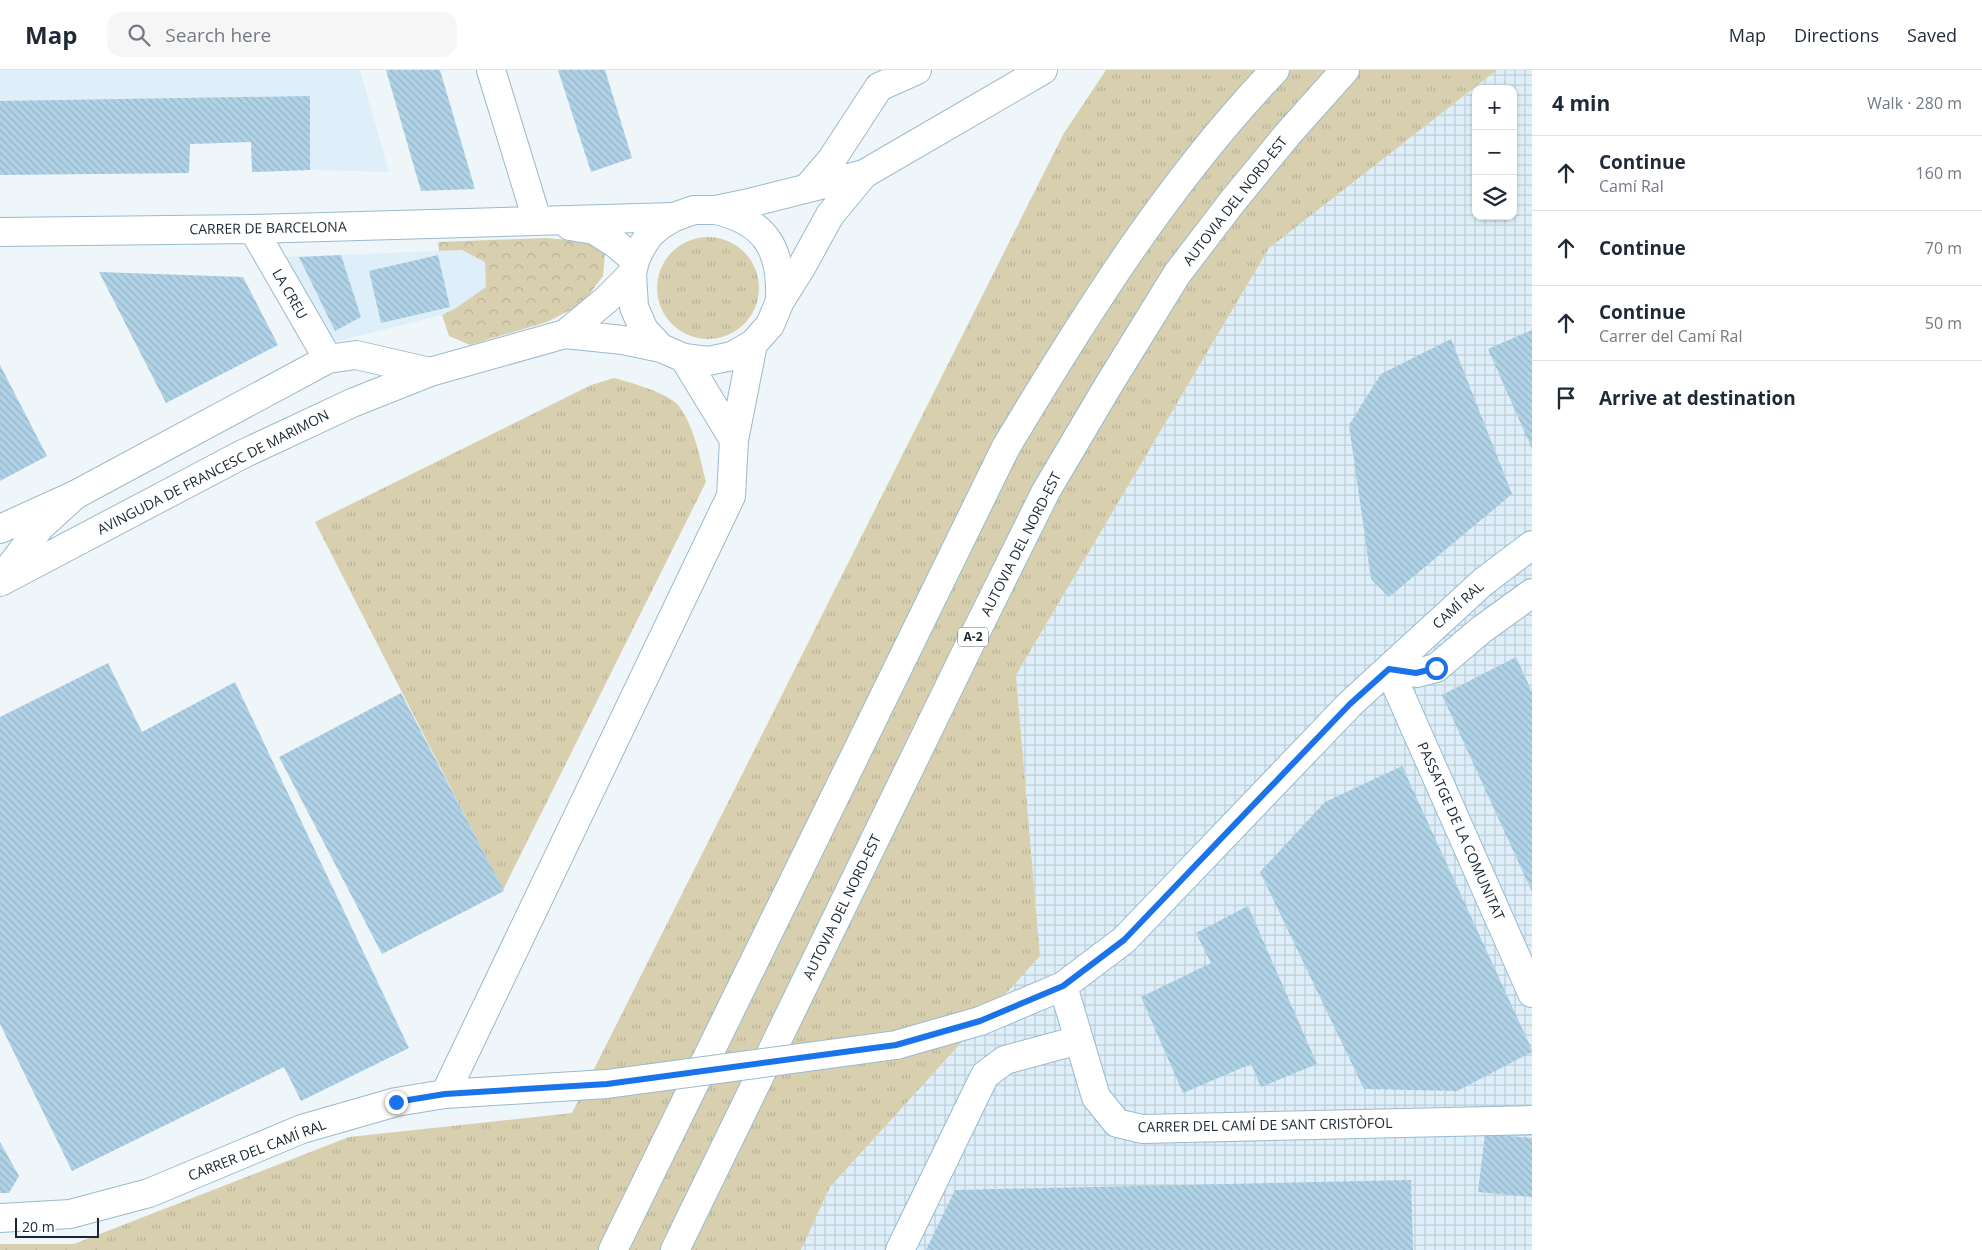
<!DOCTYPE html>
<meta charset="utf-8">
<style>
:root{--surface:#fff;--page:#f6f6f7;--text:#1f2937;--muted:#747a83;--line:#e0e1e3}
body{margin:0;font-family:"Open Sans",sans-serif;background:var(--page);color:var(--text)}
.controls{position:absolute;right:15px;top:15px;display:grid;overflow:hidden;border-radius:10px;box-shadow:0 1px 4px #0004}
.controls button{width:45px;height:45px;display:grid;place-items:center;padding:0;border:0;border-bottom:1px solid var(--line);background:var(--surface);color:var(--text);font:25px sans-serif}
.scale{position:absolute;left:15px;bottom:12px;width:84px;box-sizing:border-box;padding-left:5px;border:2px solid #1a272f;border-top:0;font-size:14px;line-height:18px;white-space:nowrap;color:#1a272f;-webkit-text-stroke:4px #fff;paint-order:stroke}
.stop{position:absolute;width:15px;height:15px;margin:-11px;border:4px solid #1a73e8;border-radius:50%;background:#fff}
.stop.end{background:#1a73e8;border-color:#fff;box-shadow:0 1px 5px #0008}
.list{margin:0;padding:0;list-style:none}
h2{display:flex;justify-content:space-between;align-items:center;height:65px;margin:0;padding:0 20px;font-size:21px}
h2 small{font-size:16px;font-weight:400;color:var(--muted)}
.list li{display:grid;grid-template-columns:32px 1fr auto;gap:15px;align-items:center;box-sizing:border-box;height:75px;padding:0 20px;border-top:1px solid var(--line)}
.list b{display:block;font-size:19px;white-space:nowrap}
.list p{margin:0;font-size:16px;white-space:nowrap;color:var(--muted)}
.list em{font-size:16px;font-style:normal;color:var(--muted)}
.icon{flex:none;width:28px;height:28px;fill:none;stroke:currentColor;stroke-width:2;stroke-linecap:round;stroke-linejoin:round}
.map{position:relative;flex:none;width:1532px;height:1180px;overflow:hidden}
header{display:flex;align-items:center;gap:30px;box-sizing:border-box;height:70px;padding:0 25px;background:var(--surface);border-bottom:1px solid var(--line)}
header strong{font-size:24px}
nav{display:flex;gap:28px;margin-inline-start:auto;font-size:18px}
.search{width:350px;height:45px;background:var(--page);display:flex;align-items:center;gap:12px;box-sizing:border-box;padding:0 18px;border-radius:15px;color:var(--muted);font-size:19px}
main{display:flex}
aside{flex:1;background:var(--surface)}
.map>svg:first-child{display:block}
.built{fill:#deeff9}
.industrial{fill:url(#industrial-grid);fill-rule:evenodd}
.grass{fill:url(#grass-tufts)}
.park{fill:url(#park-crowns)}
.building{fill:url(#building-back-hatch)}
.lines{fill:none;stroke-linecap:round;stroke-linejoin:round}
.minor-casing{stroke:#99bace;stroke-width:30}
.major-casing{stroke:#99bace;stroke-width:30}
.highway-casing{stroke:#99bace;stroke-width:30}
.minor{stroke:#fff;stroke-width:28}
.major{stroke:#fff;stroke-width:28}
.highway{stroke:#fff;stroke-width:28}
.minor-bridge-casing{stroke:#99bace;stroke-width:30;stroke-linecap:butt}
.minor-bridge{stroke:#fff;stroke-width:28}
.route{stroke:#1a73e8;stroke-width:6}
.labels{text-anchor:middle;stroke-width:4;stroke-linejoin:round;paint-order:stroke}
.shield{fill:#fff;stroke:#5f686d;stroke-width:1}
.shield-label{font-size:12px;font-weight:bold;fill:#1a272f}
.street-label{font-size:14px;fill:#1a272f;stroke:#fff}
</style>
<header>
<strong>Map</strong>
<div class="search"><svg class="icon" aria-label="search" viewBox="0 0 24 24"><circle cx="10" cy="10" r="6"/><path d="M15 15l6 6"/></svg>Search here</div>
<nav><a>Map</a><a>Directions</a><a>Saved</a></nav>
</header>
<main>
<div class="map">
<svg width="1532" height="1180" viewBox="0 0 1532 1180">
<defs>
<pattern id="industrial-grid" width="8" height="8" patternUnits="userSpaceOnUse" patternTransform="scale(1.25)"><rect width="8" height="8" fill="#deeff9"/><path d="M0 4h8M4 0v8" fill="none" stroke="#becdd6"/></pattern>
<pattern id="grass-tufts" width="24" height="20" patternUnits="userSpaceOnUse" patternTransform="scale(1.25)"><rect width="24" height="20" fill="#d8cfaf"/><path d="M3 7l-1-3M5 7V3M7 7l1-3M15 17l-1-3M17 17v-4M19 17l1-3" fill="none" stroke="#b9b297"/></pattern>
<pattern id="park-crowns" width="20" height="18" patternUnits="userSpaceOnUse" patternTransform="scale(1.25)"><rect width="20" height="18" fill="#d8cfaf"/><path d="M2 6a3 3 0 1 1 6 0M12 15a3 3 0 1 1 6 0" fill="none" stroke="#b9b297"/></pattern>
<pattern id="building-back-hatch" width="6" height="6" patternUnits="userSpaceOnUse" patternTransform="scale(1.25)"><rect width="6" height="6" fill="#b0d2e6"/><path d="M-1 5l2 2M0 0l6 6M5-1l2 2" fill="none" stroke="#97b4c6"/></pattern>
</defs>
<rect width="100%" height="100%" fill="#eff6fa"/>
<!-- built -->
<path class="built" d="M0 0H360L389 102 310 100 252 102 251 72 190 74 189 103 0 105Z
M462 180 485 192 486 217 456 238 442 245 327 274 282 187Z"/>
<!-- industrial -->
<path class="industrial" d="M1497 0H1532V1180H801L830 1117 1040 886 1016 605 1269 178ZM1476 19H1513V146H1476Z"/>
<!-- grass -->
<path class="grass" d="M1106 0H1497L1269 178 1016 605 1040 886 830 1117 801 1180H0V1174H74L349 1067 572 1043 1064 63Z
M657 218a51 51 0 1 1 102 0a51 51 0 1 1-102 0Z
M614 308C629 312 668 323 678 335 694 355 700 388 706 412L503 820 315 452 591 315Z"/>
<!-- park -->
<path class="park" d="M546 168 597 172 605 184 603 206 582 234 547 252 470 275 449 266 442 245 456 238 486 217 485 192 462 180 439 181 438 172Z"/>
<!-- building -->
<path class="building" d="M386 0H440L475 119 421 121Z
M558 0H605L632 88 591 102Z
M310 26V100L252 102 251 72 190 74 189 103 0 105V31Z
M341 185 361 247 335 261 299 187Z
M438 185 450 237 381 253 369 201Z
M99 202 243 207 278 275 166 333Z
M1532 260V379L1488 279Z
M1451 269 1512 424 1389 527 1371 509 1349 355 1381 304Z
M0 295 47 386 0 411Z
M1516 587 1532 622V822L1442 625Z
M108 593 142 662 235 612 409 978 301 1031 284 997 72 1101 0 954V647Z
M401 623 504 821 382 884 279 687Z
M1402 696 1532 980V982L1457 1021 1364 1019 1260 802 1325 732Z
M1248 836 1317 994 1261 1017 1251 994 1183 1023 1141 927 1211 893 1196 863Z
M1485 1064 1532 1068V1127L1478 1122Z
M0 1072 19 1106 9 1123H0Z
M1411 1110 1413 1180H926L955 1120Z"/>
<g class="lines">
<defs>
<path id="minor" d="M491 0 537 150
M808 117 832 89 879 17 917 0
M570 156 594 160 616 174 635 190
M253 159 328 289
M0 162 253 159 674 147
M0 459 75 425 328 289 356 285 430 302
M1389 599 1532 923
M1389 599 1417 603 1436 598 1481 560 1532 523
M1063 916 1096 1027 1117 1053 1142 1059 1532 1050
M896 975 980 951 1063 916 1124 870 1350 634 1483 512 1532 475
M445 1024 731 426 734 370
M0 1148 70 1144 149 1123 302 1059 396 1032 445 1024 607 1014
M900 1180 985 1005 1005 990 1079 970"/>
<path id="major" d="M864 104 830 145 802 196 780 231 770 255 753 274 732 286 708 291 684 288 661 278 644 260 634 237 632 204 635 190 642 176 650 164 661 155 674 147 694 140H716L749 133 864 104 1043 0
M716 140C767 152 782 180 780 231
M565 264 606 230 632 204
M684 288 734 370
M734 370 753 274
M2 508 40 457 75 425
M0 512 243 384 352 333 430 302 565 264 623 270 661 278"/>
<path id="highway" d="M613 1180 1006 377C1085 245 1168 112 1275 0
M675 1180 969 576 1046 421 1108 316 1177 204 1232 132 1287 65 1345 0"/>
</defs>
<!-- minor casing -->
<use href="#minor" class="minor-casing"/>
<!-- major casing -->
<use href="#major" class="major-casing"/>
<!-- highway casing -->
<use href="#highway" class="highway-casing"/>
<!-- minor -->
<use href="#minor" class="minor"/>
<!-- major -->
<use href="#major" class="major"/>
<!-- highway -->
<use href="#highway" class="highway"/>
<defs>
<path id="minor-bridge" d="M607 1014 896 975"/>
</defs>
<!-- minor-bridge casing -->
<use href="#minor-bridge" class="minor-bridge-casing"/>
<!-- minor-bridge -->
<use href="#minor-bridge" class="minor-bridge"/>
</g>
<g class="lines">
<!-- route -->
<path class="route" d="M396 1032 445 1024 607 1014 896 975 980 951 1063 916 1124 870 1350 634 1389 599 1416 603 1436 598"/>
</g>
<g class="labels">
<!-- shield labels -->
<rect class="shield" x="958" y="557.5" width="30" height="19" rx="4"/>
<g class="shield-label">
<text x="973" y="571">A-2</text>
</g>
<!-- street labels -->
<g class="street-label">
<text transform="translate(1235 131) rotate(-52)" y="5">AUTOVIA DEL NORD-EST</text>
<text transform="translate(268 158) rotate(-1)" y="5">CARRER DE BARCELONA</text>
<text transform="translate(290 224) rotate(60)" y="5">LA CREU</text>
<text transform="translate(213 402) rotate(-27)" y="5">AVINGUDA DE FRANCESC DE MARIMON</text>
<text transform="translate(1021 474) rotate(-63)" y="5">AUTOVIA DEL NORD-EST</text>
<text transform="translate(1458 535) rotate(-42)" y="5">CAMÍ RAL</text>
<text transform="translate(1461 761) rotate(66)" y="5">PASSATGE DE LA COMUNITAT</text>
<text transform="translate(842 837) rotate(-64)" y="5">AUTOVIA DEL NORD-EST</text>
<text transform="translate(1265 1055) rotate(-1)" y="5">CARRER DEL CAMÍ DE SANT CRISTÒFOL</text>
<text transform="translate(257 1080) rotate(-21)" y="5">CARRER DEL CAMÍ RAL</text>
</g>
</g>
</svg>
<div class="controls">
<button>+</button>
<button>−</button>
<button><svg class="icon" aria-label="layers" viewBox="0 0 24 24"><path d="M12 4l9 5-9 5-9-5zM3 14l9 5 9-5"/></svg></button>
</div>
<div class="scale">20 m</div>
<div class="stop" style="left:1436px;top:598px"></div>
<div class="stop end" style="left:396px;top:1032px"></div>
</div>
<aside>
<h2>4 min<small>Walk · 280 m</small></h2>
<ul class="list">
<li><svg class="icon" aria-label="ahead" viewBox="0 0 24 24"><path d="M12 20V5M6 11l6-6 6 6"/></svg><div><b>Continue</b><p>Camí Ral</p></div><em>160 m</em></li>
<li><svg class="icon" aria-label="ahead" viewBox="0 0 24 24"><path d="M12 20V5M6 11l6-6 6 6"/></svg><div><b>Continue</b></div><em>70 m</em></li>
<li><svg class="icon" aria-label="ahead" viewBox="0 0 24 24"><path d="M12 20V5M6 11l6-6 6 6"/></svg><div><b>Continue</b><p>Carrer del Camí Ral</p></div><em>50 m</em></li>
<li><svg class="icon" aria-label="arrive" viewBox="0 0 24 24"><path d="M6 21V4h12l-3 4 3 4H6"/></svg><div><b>Arrive at destination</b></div></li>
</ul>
</aside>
</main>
